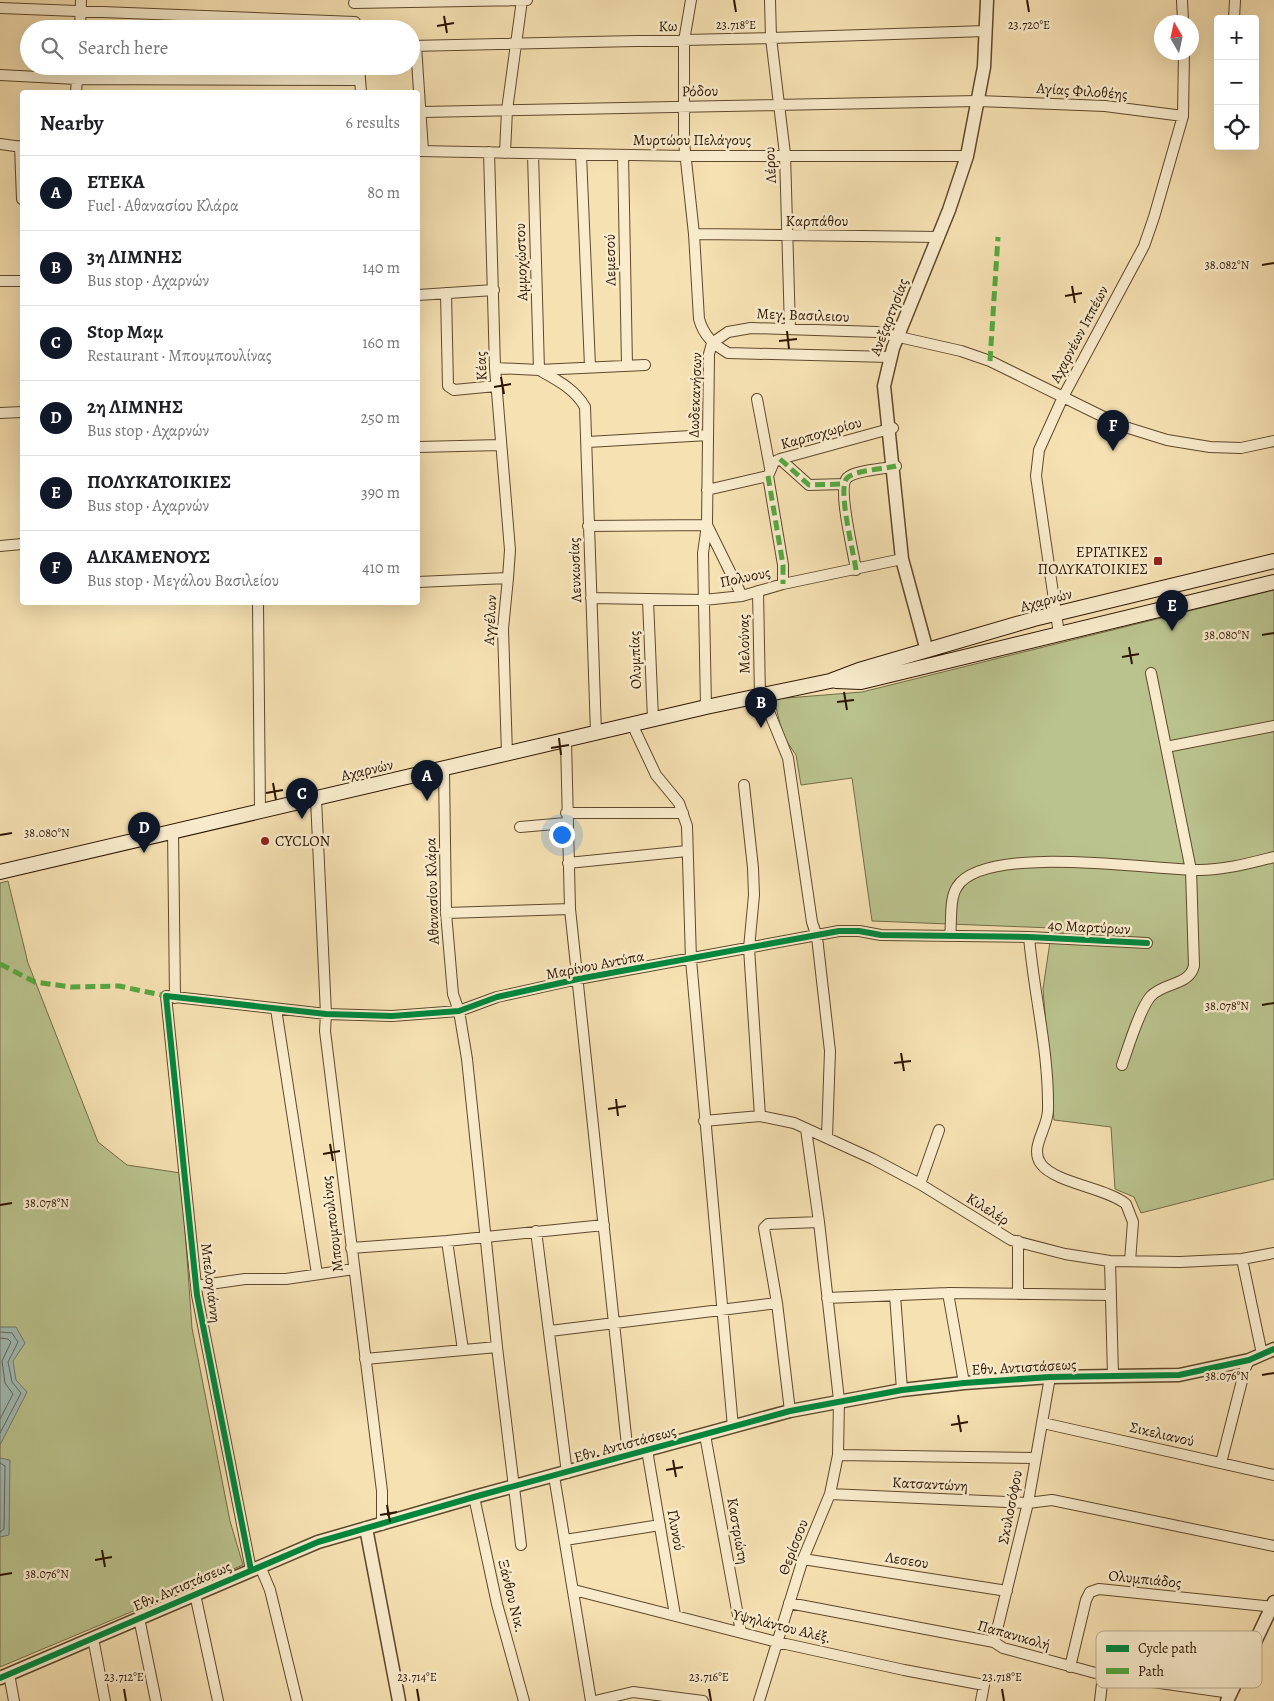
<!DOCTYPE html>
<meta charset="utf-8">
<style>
:root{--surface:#fff;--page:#f2f2f2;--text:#202124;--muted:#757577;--line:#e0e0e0;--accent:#111827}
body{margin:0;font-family:Alegreya,serif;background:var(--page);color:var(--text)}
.controls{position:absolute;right:15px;top:15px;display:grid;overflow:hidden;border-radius:5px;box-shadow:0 5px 20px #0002}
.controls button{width:45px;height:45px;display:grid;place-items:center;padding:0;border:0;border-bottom:1px solid var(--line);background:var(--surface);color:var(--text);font:25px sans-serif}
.compass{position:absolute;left:1154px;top:15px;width:45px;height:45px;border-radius:50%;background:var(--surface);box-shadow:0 5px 20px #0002;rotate:351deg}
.you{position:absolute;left:561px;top:834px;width:18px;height:18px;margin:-12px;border:4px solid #fff;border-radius:50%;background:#1a73e8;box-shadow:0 0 0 8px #1a73e833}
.badge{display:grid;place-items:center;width:32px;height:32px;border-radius:50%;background:var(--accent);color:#fff;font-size:16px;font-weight:700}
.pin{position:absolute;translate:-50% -41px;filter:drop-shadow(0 1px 2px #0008)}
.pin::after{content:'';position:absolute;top:26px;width:18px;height:15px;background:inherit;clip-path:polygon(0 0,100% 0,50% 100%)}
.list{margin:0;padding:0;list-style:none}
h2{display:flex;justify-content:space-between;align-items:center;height:65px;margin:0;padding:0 20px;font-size:21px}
h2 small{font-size:16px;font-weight:400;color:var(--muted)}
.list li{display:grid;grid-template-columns:32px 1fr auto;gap:15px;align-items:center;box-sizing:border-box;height:75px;padding:0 20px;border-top:1px solid var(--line)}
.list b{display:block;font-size:19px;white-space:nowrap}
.list p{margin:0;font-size:16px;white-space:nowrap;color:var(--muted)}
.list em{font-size:16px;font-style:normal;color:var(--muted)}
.icon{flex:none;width:28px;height:28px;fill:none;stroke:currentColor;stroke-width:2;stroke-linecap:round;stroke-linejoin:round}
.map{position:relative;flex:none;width:1274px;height:1701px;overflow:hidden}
.search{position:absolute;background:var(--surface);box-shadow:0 5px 20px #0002;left:20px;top:20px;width:400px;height:55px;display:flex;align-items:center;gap:12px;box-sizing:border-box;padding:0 18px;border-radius:28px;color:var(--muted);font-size:19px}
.panel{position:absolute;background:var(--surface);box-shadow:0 5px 20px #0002;left:20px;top:90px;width:400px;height:515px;border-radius:5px}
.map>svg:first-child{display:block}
.green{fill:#bac38e;stroke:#736c47}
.water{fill:#a0bbb5;stroke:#72796d}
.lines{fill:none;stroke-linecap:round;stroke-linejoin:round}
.shore{stroke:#66685a;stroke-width:1}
.minor-casing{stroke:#5e482c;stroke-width:12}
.tertiary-casing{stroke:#5e482c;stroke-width:15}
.secondary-casing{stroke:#2c1500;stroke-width:16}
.minor{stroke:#f9eccd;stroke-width:10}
.tertiary{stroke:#f9eccd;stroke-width:12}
.secondary{stroke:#f9eccd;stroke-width:14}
.quiet{stroke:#54a940;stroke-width:5;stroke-dasharray:10 5;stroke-linecap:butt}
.cycleway-casing{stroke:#f9eccd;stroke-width:9}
.cycleway{stroke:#00873e;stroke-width:6}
.ticks{fill:none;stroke:#2c1500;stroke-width:2}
.poi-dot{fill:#8f2418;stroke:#f9eccd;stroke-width:2}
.labels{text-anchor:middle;stroke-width:5;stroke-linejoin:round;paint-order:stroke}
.street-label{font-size:15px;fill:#2c1500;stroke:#f9eccd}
.poi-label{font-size:15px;fill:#2c1500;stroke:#f9eccd;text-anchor:end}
.key{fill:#f9eccd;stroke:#bcac90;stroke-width:1}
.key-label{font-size:14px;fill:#2c1500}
.ticks-label{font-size:12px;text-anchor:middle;fill:#2c1500;stroke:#f9eccd;stroke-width:5;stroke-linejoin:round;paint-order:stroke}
</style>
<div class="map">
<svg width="1274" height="1701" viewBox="0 0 1274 1701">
<rect width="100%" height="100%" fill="#f6e1b2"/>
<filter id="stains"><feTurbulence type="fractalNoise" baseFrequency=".004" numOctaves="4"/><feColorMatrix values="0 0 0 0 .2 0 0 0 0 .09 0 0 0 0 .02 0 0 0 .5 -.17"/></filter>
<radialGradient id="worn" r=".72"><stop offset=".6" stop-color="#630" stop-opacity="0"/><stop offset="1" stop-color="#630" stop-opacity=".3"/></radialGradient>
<!-- green -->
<path class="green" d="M1274 590V1179L1141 1213 1134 1197 1115 1189 1111 1127 1054 1120 1043 989 1052 928 872 921 852 778 801 785 796 755 783 736 774 699 862 692Z
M8 881 28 963 98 1142 127 1165 181 1173 192 1328 230 1521 243 1565 0 1667V883Z"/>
<!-- water -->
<path class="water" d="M0 1327H16L25 1343 13 1361 16 1380 27 1392 0 1445Z
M0 1458 10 1460 9 1535 0 1537Z"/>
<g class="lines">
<!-- shore -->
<path class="shore" d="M0 1332 12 1333 18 1342 8 1362 12 1382 21 1393 0 1433
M0 1338 8 1339 11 1342 2 1361 5 1383 13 1394 0 1419
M0 1463 5 1466 4 1529 0 1532"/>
<defs>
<path id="minor" d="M691 0 684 41V142L694 234 699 319C704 336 713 344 728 353L890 357
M770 0 771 38 785 154 790 329
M1182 0 1183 22
M354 3 527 0
M0 8 355 22
M1234 19 1235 0
M80 29 81 0
M411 46 771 38 986 31
M416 46 423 151
M359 66 361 92
M0 75 77 79 360 80
M76 92 78 66
M422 112 978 101 1105 106 1183 116
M0 144 22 147
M20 146 22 199
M418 151 687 156H967
M489 152 495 368 510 550 508 578
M505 153 507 110 522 0
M533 154 539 370C557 380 575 389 585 407L596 733
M581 155 590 366
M623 155 627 365
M694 234 939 237
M0 281H22
M446 293 448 386 454 390 496 386
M418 295 494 290
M712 343 728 332 751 328 877 332 961 351 990 361 1122 426 1167 440 1210 447 1241 448 1274 441
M495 368 539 370 645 365
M757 399 770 468
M0 413 22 412
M588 442 708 435
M418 447 501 445
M780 459 809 485 844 484
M768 476 783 565V584
M707 490 768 476 774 462 780 459 893 428
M588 526 707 525 742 596
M0 546 22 544
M856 570C854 554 837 488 847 478 855 470 885 469 896 466
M418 582 508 578 503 629 507 754
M758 591 760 697 770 714 788 758 812 922 817 937 830 1051 827 1137
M591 598 704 600 742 596 783 584 902 559
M648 600 653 719
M258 602 260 812
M1059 634 1036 476 1039 450 1063 397 1144 246 1154 217 1183 116 1184 52
M706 707 703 553 707 525 709 354 712 343
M632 724 656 775 679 803 687 826 691 960 733 1427
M566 740 570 909 628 1455
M1166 747 1274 726
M444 769 446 913 453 994 459 1011 467 1059 497 1347 521 1545
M744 785 753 868 754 895 749 948 760 1116
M316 799 326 1014 325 1031 382 1491V1525
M566 813H683
M520 827 566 823
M173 830 175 998
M568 863 687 851
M446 913 570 909
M950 936C952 922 949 899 957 887 984 843 1151 870 1199 870 1225 870 1250 863 1274 857
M1029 937C1034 995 1049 1051 1048 1110 1048 1128 1029 1148 1041 1164 1055 1183 1107 1188 1126 1204L1133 1222 1130 1261
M276 1009 317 1274
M1122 1065C1128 1048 1140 1008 1151 996 1164 982 1189 986 1194 966L1191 870 1151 673
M704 1121 760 1116 794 1123 873 1159 920 1184 1011 1240 1065 1254 1110 1261 1180 1262 1242 1259 1274 1253
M920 1184 939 1130
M536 1231 567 1473
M447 1241 463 1350
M1018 1241V1294
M351 1248 447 1241 604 1225
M1242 1259 1262 1354
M1110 1261 1113 1375
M196 1286 245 1279H286L354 1269
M948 1293 964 1383
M895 1295 902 1390
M827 1298 948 1293 1111 1295
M550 1331 777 1303
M365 1359 497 1347
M790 1411 777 1303 764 1228 768 1224 819 1222
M1043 1423 1274 1475
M705 1435 741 1632
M647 1450 675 1615
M838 1455 1035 1458
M1221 1463 1245 1369 1249 1360
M554 1476 591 1701
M830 1494 1028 1503 1052 1500 1274 1546
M474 1497 497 1604 524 1701
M565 1540 660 1525
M803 1559 1007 1591
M260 1566 270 1590 297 1701
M251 1570 197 1295 166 996 326 1014 392 1016 459 1011 497 997 578 979 839 931H859L881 935 1029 937 1147 943
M574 1590 777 1642 904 1670 984 1685 981 1701
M195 1594 218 1701
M789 1603 994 1642 1003 1648 1103 1675 1231 1693
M139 1618 156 1701
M93 1638 105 1701
M994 1642 1028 1503 1050 1377
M1070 1667 1086 1600 1090 1592 1099 1589 1274 1607
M9 1674 14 1701
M595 1701 633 1692 703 1701
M759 1701 803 1559 830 1494 838 1455 839 1400 819 1222 806 1129
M1100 1701 1103 1675"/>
<path id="tertiary" d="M927 651 902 559 884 386 893 348 949 210 967 156 984 67 987 0
M366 1528 399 1701
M0 1678 318 1542 474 1497 790 1411 902 1390 964 1383 1050 1377 1179 1375 1249 1360 1274 1349
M1227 1701 1274 1602"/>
<path id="secondary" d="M836 681 861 682 1274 582
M0 872 706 707 830 681 859 670 1034 619 1274 561"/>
</defs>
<!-- minor casing -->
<use href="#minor" class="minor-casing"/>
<!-- tertiary casing -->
<use href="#tertiary" class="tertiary-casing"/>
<!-- secondary casing -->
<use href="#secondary" class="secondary-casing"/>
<!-- minor -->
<use href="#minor" class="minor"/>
<!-- tertiary -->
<use href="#tertiary" class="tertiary"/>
<!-- secondary -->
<use href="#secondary" class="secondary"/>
<!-- quiet -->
<path class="quiet" d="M990 361 998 237
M780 459 809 485 844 484
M768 476 783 565V584
M856 570C854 554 837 488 847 478 855 470 885 469 896 466
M0 964 35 982 71 987 119 986 166 996"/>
<defs>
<path id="cycleway" d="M251 1570 197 1295 166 996 326 1014 392 1016 459 1011 497 997 578 979 839 931H859L881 935 1029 937 1147 943
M0 1678 318 1542 474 1497 790 1411 902 1390 964 1383 1050 1377 1179 1375 1249 1360 1274 1349"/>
</defs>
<!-- cycleway casing -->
<use href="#cycleway" class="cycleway-casing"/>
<!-- cycleway -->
<use href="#cycleway" class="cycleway"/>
</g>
<!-- ticks -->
<path class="ticks" d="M734 0 736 12M1027 0 1029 12M444 16 447 33M437 26 454 23M1262 265 1274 263M1072 286 1075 303M1065 296 1082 293M787 331 789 349M779 341 797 339M501 377 504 394M494 387 511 384M1262 635 1274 633M1129 647 1132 664M1122 657 1139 654M844 692 847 710M837 702 854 700M559 738 561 755M551 748 569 745M273 783 276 800M266 793 283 790M0 835 12 833M1262 1005 1274 1003M901 1053 904 1071M894 1063 911 1061M616 1099 618 1116M608 1109 626 1106M330 1144 333 1161M323 1154 340 1151M0 1205 12 1203M1262 1375 1274 1373M958 1415 961 1432M951 1425 968 1422M673 1460 676 1477M666 1470 683 1467M387 1505 390 1522M380 1515 397 1512M102 1550 105 1567M95 1560 112 1557M0 1575 12 1573M124 1689 126 1701M417 1689 419 1701M709 1689 711 1701M1002 1689 1004 1701"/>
<!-- markers -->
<g class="poi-dot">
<rect x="1153" y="556" width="10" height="10" rx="2.5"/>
<circle cx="265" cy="841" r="5"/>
</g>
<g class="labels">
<!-- street labels -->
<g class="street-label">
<text transform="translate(668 26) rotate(-1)" y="5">Κω</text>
<text transform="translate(700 91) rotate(-1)" y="5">Ρόδου</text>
<text transform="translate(1082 91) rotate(4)" y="5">Αγίας Φιλοθέης</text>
<text x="692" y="145">Μυρτώου Πελάγους</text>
<text transform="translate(770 165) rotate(-93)" y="5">Λέρου</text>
<text x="817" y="226">Καρπάθου</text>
<text transform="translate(610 260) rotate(-91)" y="5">Λεμεσού</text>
<text transform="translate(521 262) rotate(-92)" y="5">Αμμοχώστου</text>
<text transform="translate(803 315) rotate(2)" y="5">Μεγ. Βασιλειου</text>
<text transform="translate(889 317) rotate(-69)" y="5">Ανεξαρτησίας</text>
<text transform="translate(1079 334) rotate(-62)" y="5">Αχαρνέων Ιππέων</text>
<text transform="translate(481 366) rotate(-92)" y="5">Κέας</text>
<text transform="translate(695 395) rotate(-88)" y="5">Δωδεκανήσων</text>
<text transform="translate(821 433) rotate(-16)" y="5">Καρποχωρίου</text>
<text transform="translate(575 570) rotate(-92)" y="5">Λευκωσίας</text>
<text transform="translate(745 577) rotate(-12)" y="5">Πολυους</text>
<text transform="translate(1046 600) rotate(-15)" y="5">Αχαρνών</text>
<text transform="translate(490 620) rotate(-87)" y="5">Αγγέλων</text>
<text transform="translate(744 644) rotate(-91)" y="5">Μελούνας</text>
<text transform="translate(635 660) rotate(-92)" y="5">Ολυμπίας</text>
<text transform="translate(367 770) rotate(-13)" y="5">Αχαρνών</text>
<text transform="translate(432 891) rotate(-92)" y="5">Αθανασίου Κλάρα</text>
<text transform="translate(1089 927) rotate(3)" y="5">40 Μαρτύρων</text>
<text transform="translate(595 965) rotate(-11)" y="5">Μαρίνου Αντύπα</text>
<text transform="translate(988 1209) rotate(32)" y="5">Κιλελέρ</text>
<text transform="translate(332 1224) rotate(-97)" y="5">Μπουμπουλίνας</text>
<text transform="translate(211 1283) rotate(83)" y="5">Μπελογιάννη</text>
<text transform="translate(1024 1367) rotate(-3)" y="5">Εθν. Αντιστάσεως</text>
<text transform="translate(1162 1434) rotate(13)" y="5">Σικελιανού</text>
<text transform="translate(625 1444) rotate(-15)" y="5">Εθν. Αντιστάσεως</text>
<text transform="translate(930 1484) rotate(3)" y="5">Κατσαντώνη</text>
<text transform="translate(1010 1507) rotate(-79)" y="5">Σκυλοσόφου</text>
<text transform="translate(676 1530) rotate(80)" y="5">Γλυνού</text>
<text transform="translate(738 1531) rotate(80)" y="5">Καστριώτη</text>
<text transform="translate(793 1547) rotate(-69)" y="5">Θερίσσου</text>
<text transform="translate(907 1560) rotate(9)" y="5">Λεσεου</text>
<text transform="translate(1145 1579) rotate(6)" y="5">Ολυμπιάδος</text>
<text transform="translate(182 1586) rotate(-23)" y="5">Εθν. Αντιστάσεως</text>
<text transform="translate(512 1596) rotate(76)" y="5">Ξάνθου Νικ.</text>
<text transform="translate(782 1626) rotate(14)" y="5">Υψηλάντου Αλέξ.</text>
<text transform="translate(1014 1635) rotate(16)" y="5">Παπανικολή</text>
</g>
<!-- poi labels -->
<g class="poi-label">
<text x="1148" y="557">ΕΡΓΑΤΙΚΕΣ<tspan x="1148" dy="17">ΠΟΛΥΚΑΤΟΙΚΙΕΣ</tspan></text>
<text x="275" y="846" text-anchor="start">CYCLON</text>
</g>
</g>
<!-- legend -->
<rect x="1096" y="1631" width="166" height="57" rx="8" class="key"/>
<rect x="1106" y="1645" width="23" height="7" fill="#00873e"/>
<rect x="1106" y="1668" width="23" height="6" fill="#54a940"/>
<g class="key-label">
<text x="1138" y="1653">Cycle path</text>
<text x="1138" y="1676">Path</text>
</g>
<g class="ticks-label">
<text x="736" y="29">23.718°E</text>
<text x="1029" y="29">23.720°E</text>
<text x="1227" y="269">38.082°N</text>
<text x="1227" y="639">38.080°N</text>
<text x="47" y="837">38.080°N</text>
<text x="1227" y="1010">38.078°N</text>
<text x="47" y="1207">38.078°N</text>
<text x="1227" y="1380">38.076°N</text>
<text x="47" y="1578">38.076°N</text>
<text x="124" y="1681">23.712°E</text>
<text x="417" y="1681">23.714°E</text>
<text x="709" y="1681">23.716°E</text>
<text x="1002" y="1681">23.718°E</text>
</g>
<rect width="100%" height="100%" filter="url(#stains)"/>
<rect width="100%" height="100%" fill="url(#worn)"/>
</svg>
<div class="controls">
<button>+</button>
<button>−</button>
<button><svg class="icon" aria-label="locate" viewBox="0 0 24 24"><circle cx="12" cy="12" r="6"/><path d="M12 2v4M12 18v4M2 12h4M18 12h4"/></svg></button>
</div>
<svg class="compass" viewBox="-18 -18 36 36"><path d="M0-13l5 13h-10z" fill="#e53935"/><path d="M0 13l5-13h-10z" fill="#757577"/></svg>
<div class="you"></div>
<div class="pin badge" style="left:427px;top:801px">A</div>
<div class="pin badge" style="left:761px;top:728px">B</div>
<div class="pin badge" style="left:302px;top:819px">C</div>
<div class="pin badge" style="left:144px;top:853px">D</div>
<div class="pin badge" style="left:1172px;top:631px">E</div>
<div class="pin badge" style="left:1113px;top:451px">F</div>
<div class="search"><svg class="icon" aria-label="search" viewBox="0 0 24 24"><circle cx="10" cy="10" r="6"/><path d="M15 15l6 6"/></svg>Search here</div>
<section class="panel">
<h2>Nearby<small>6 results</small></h2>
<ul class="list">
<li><span class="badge">A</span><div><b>ΕΤΕΚΑ</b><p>Fuel · Αθανασίου Κλάρα</p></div><em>80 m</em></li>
<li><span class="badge">B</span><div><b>3η ΛΙΜΝΗΣ</b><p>Bus stop · Αχαρνών</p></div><em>140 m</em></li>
<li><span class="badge">C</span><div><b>Stop Μαμ</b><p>Restaurant · Μπουμπουλίνας</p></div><em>160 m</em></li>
<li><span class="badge">D</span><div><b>2η ΛΙΜΝΗΣ</b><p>Bus stop · Αχαρνών</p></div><em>250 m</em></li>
<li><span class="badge">E</span><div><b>ΠΟΛΥΚΑΤΟΙΚΙΕΣ</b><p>Bus stop · Αχαρνών</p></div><em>390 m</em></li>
<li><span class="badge">F</span><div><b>ΑΛΚΑΜΕΝΟΥΣ</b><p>Bus stop · Μεγάλου Βασιλείου</p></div><em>410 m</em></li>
</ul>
</section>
</div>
